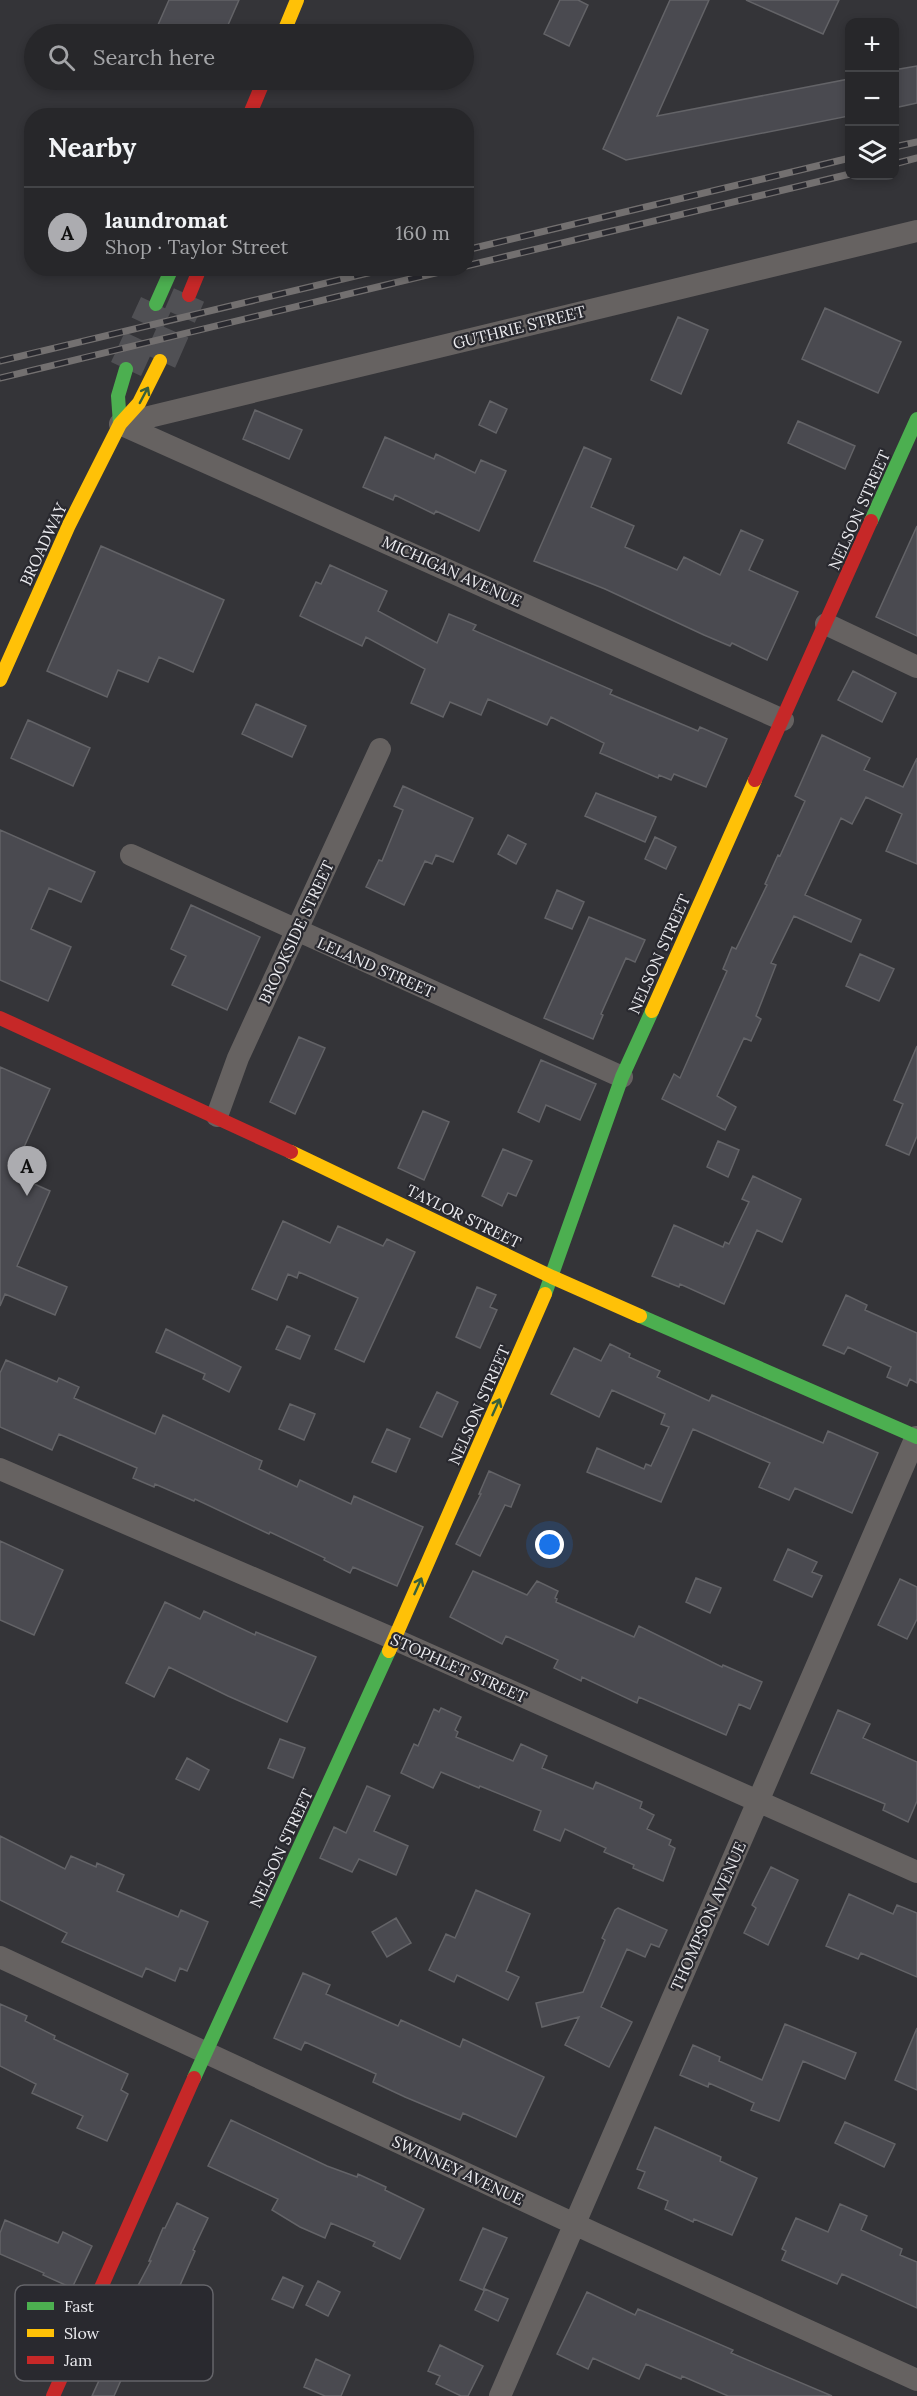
<!DOCTYPE html>
<meta charset="utf-8">
<style>
:root{--surface:#27272a;--page:#333336;--text:#f1f3f6;--muted:#a4a5a8;--line:#434447;--accent:#acacb0}
body{margin:0;font-family:Lora,serif;background:var(--page);color:var(--text)}
.controls{position:absolute;right:18px;top:18px;display:grid;overflow:hidden;border-radius:12px;box-shadow:0 3px 9px #0003}
.controls button{width:54px;height:54px;display:grid;place-items:center;padding:0;border:0;border-bottom:2px solid var(--line);background:var(--surface);color:var(--text);font:30px sans-serif}
.you{position:absolute;left:550px;top:1545px;width:21px;height:21px;margin:-15px;border:4px solid #fff;border-radius:50%;background:#1a73e8;box-shadow:0 0 0 9px #1a73e833}
.badge{display:grid;place-items:center;width:39px;height:39px;border-radius:50%;background:var(--accent);color:#111;font-size:20px;font-weight:700}
.pin{position:absolute;translate:-50% -50px;filter:drop-shadow(0 2px 3px #0008)}
.pin::after{content:'';position:absolute;top:32px;width:21px;height:18px;background:inherit;clip-path:polygon(0 0,100% 0,50% 100%)}
.list{margin:0;padding:0;list-style:none}
h2{display:flex;justify-content:space-between;align-items:center;height:78px;margin:0;padding:0 24px;font-size:26px}
h2 small{font-size:20px;font-weight:400;color:var(--muted)}
.list li{display:grid;grid-template-columns:39px 1fr auto;gap:18px;align-items:center;box-sizing:border-box;height:90px;padding:0 24px;border-top:2px solid var(--line)}
.list b{display:block;font-size:22px;white-space:nowrap}
.list p{margin:0;font-size:20px;white-space:nowrap;color:var(--muted)}
.list em{font-size:20px;font-style:normal;color:var(--muted)}
.icon{flex:none;width:33px;height:33px;fill:none;stroke:currentColor;stroke-width:2;stroke-linecap:round;stroke-linejoin:round}
.map{position:relative;flex:none;width:917px;height:2396px;overflow:hidden}
.search{position:absolute;background:var(--surface);box-shadow:0 3px 9px #0003;left:24px;top:24px;width:450px;height:66px;display:flex;align-items:center;gap:15px;box-sizing:border-box;padding:0 21px;border-radius:33px;color:var(--muted);font-size:22px}
.panel{position:absolute;background:var(--surface);box-shadow:0 3px 9px #0003;left:24px;top:108px;width:450px;height:168px;border-radius:24px}
.map>svg:first-child{display:block}
.building{fill:#4a4a50;stroke:#636367;stroke-width:1.5}
.lines{fill:none;stroke-linecap:round;stroke-linejoin:round}
.secondary-tunnel{stroke:#505054;stroke-width:33;stroke-dasharray:33 16;stroke-linecap:butt}
.street{stroke:#666261;stroke-width:22}
.fast{stroke:#4caf50;stroke-width:14}
.slow{stroke:#ffc107;stroke-width:14}
.jam{stroke:#c62828;stroke-width:14}
.rail-casing{stroke:#737070;stroke-width:7}
.rail{stroke:#29292f;stroke-width:4.5;stroke-dasharray:14;stroke-linecap:butt}
.oneway{stroke:#375f3c}
.labels{text-anchor:middle;stroke-width:4.5;stroke-linejoin:round;paint-order:stroke}
.street-label{font-size:16px;fill:#ececf0;stroke:#29292f}
.key{fill:#29292f;stroke:#646469;stroke-width:1.5}
.key-label{font-size:16px;fill:#ececf0}
</style>
<div class="map">
<svg width="917" height="2396" viewBox="0 0 917 2396">
<rect width="100%" height="100%" fill="#343438"/>
<!-- building -->
<path class="building" d="M169 0H239L224 34H154Z
M560 0H578L588 5 569 46 544 34Z
M670 0H709L657 116 849 79V116L626 160 603 149Z
M746 0H839L823 34Z
M917 66V103L894 108V70Z
M825 308 901 342 878 393 802 359Z
M678 317 708 330 681 394 651 380Z
M490 401 507 409 496 433 479 425Z
M255 410 302 430 289 459 243 439Z
M798 421 855 446 845 469 788 443Z
M385 437 434 459 436 454 475 473 481 460 506 471 479 531 436 511 434 514 395 495 393 500 363 487Z
M584 447 611 459 591 507 634 526 625 547 677 570 684 557 720 575 741 530 763 540 749 570 798 592 767 660 732 643 730 646 704 635 605 589 534 561Z
M917 526V636L876 617Z
M101 546 224 600 193 672 159 657 148 682 118 670 107 697 47 671Z
M330 565 387 591 378 611 437 643 449 614 476 625 473 630 612 690 610 694 698 731 700 727 727 739 706 787 674 774 671 780 659 775 658 778 600 753 604 743 551 717 547 725 488 699 481 715 450 702 443 717 411 703 425 669 366 637 362 646 300 616 316 582 321 584Z
M853 671 896 693 882 722 838 700Z
M256 704 306 726 292 757 242 734Z
M28 720 90 748 73 786 11 758Z
M822 735 870 758 864 770 903 787 917 758V864L886 851 902 814 866 797 852 824 841 818 805 895 861 920 851 942 794 916 771 963 776 965 756 1016 761 1019 751 1041 744 1038 717 1096 736 1107 725 1130 662 1099 674 1074 680 1078 727 971 723 969 732 947 736 949 767 885 765 884 778 855 780 856 805 801 795 796Z
M403 786 473 818 453 862 436 855 432 864 425 861 404 905 366 887 379 860 382 861 403 810 394 806Z
M596 793 656 817 645 842 585 816Z
M0 830 95 872 81 902 49 888 31 929 71 947 48 1001 0 980Z
M508 835 526 844 516 864 498 854Z
M655 837 676 847 666 869 645 859Z
M557 890 584 902 572 929 545 918Z
M191 905 260 937 227 1010 172 985 186 956 171 949Z
M589 917 645 940 635 962 626 958 601 1014 603 1015 593 1039 544 1018Z
M860 954 894 969 879 1001 846 986Z
M299 1037 325 1048 295 1114 270 1102Z
M917 1046V1136L909 1155 886 1145 903 1104 894 1100Z
M541 1060 596 1084 580 1120 546 1105 539 1122 518 1112Z
M0 1067 50 1089 12 1174 50 1191 17 1266 67 1287 55 1315 5 1294 0 1306Z
M423 1111 449 1122 424 1180 398 1168Z
M718 1141 739 1150 728 1177 707 1167Z
M503 1149 532 1161 516 1196 508 1193 502 1206 482 1196Z
M753 1176 801 1199 782 1242 757 1230 724 1304 680 1284 679 1287 652 1276 674 1225 723 1247 725 1242 729 1244 749 1202 742 1199Z
M283 1221 330 1243 338 1226 383 1246 387 1239 415 1252 364 1362 335 1349 358 1298 299 1272 297 1278 288 1274 277 1300 252 1289Z
M477 1287 496 1295 490 1307 497 1310 480 1348 456 1337Z
M846 1295 867 1305 865 1310 917 1333V1383L910 1379 907 1386 887 1377 891 1367 848 1347 844 1354 823 1345Z
M287 1326 310 1336 300 1359 276 1349Z
M166 1329 241 1367 229 1392 203 1379 205 1374 156 1352Z
M610 1344 630 1354 629 1357 660 1371 657 1377 709 1401 712 1395 823 1443 828 1431 878 1453 852 1513 795 1488 789 1500 759 1487 770 1463 693 1429 661 1502 587 1472 597 1448 644 1469 646 1464 651 1466 669 1427 661 1424 665 1414 612 1390 599 1417 551 1394 574 1348 601 1361Z
M6 1360 57 1382 59 1378 79 1387 74 1398 155 1434 163 1415 262 1461 259 1469 297 1487 300 1480 351 1504 354 1496 423 1527 397 1586 353 1567 350 1573 324 1560 325 1558 270 1532 269 1534 195 1499 194 1501 155 1484 154 1487 133 1478 137 1468 59 1434 52 1450 0 1427V1373Z
M437 1392 458 1402 442 1437 420 1427Z
M290 1404 315 1414 304 1440 279 1429Z
M387 1429 410 1439 396 1472 372 1462Z
M489 1471 520 1485 511 1507 505 1505 480 1556 456 1544 481 1494H479Z
M0 1541 63 1570 34 1635 0 1620Z
M788 1549 817 1562 812 1572 822 1576 812 1597 774 1580Z
M473 1571 527 1595 537 1581 558 1591 555 1598 557 1599 556 1602 634 1637 639 1626 722 1667 723 1665 762 1682 750 1709 739 1704 726 1735 639 1697 637 1703 582 1677 581 1681 554 1668 558 1660 506 1636 502 1644 450 1617Z
M696 1578 721 1588 710 1613 686 1602Z
M900 1579 917 1587V1619L907 1639 878 1625Z
M165 1602 200 1619 204 1611 255 1635 256 1632 316 1657 287 1722 228 1696 169 1667 154 1697 126 1683Z
M441 1708 461 1717 455 1730 458 1732 456 1737 513 1761 521 1744 547 1756 542 1768 593 1789 596 1782 642 1802 640 1808 654 1815 647 1829 671 1840 669 1845 675 1848 663 1881 633 1868 634 1865 604 1852 606 1848 565 1829 560 1841 534 1830 541 1811 480 1786 479 1788 441 1772 433 1788 401 1773 414 1744 418 1746 434 1709 439 1712Z
M838 1710 870 1724 863 1738 917 1762V1801L908 1822 883 1810 885 1804 811 1773Z
M280 1739 305 1748 293 1778 268 1768Z
M187 1758 209 1770 199 1790 176 1779Z
M367 1786 390 1796 374 1831 408 1846 396 1875 359 1859 352 1872 320 1858 334 1827 346 1833Z
M0 1836 65 1869 71 1856 96 1867 97 1863 124 1875 117 1891 178 1917 181 1910 208 1922 187 1971 180 1968 175 1981 146 1968 142 1977 62 1942 67 1933 0 1900Z
M771 1867 798 1880 768 1945 744 1933 756 1908 752 1905Z
M476 1890 530 1914 506 1971 519 1977 508 2000 457 1975 454 1982 429 1970 446 1934 455 1938Z
M849 1894 893 1914 897 1905 917 1913V1977L861 1953 858 1959 826 1946Z
M618 1908 667 1930 659 1947 651 1944 645 1957 627 1949 601 2007 632 2022 609 2067 565 2045 579 2017 542 2027 536 2003 583 1992 605 1940 602 1938 615 1910Z
M396 1918 411 1943 387 1957 372 1932Z
M303 1973 330 1985 326 1994 398 2026 401 2020 460 2047 463 2039 544 2077 516 2137 463 2113 460 2120 405 2097 373 2082 376 2074 305 2042 301 2050 274 2038Z
M0 2004 27 2016 25 2021 55 2036 54 2039 128 2074 121 2090 128 2094 107 2141 77 2128 83 2116 32 2093 36 2084 0 2066Z
M785 2024 856 2053 845 2079 803 2061 779 2121 751 2110 754 2103 709 2083 708 2087 680 2075 693 2045 720 2057 719 2061 762 2080Z
M917 2028V2090L895 2080Z
M231 2120 327 2166 357 2177 358 2174 386 2187 385 2190 424 2209 400 2259 373 2246 375 2242 331 2223 325 2238 300 2227 272 2210 278 2199 208 2166Z
M845 2122 895 2144 884 2167 835 2143Z
M655 2127 721 2157 720 2161 757 2178 732 2235 694 2219 693 2222 665 2209 668 2201 638 2188 645 2172 637 2169Z
M177 2203 208 2218 193 2250 195 2251 178 2290 183 2293 172 2315 133 2295 151 2261H149L163 2228H165Z
M840 2204 867 2216 861 2230 902 2249 900 2255 917 2262V2308L842 2274 837 2284 782 2260 786 2251 782 2249 796 2218 828 2232Z
M5 2220 58 2243 63 2232 92 2246 72 2288 43 2275 44 2273 0 2254V2233Z
M483 2228 507 2238 483 2290 460 2280Z
M283 2277 303 2286 293 2308 272 2299Z
M318 2281 340 2292 328 2316 306 2305Z
M485 2289 508 2299 498 2321 475 2310Z
M587 2292 635 2315 638 2309 733 2350 731 2353 832 2396H728L682 2376 681 2379 646 2364 639 2379 593 2358 588 2369 557 2354Z
M440 2345 483 2366 468 2396H461L436 2384 440 2376 428 2371Z
M111 2354 129 2362 114 2396H92Z
M316 2359 350 2375 341 2396H325L304 2387Z"/>
<g class="lines">
<!-- secondary-tunnel -->
<path class="secondary-tunnel" d="M160 361 189 295
M126 369 156 304"/>
<!-- street -->
<path class="street" d="M120 424 917 231
M120 424 783 720
M826 624 917 667
M131 855 622 1077
M217 1116 238 1058 380 749
M0 1469 394 1639 917 1872
M0 1957 596 2234 917 2380
M500 2396 916 1437"/>
<!-- fast -->
<path class="fast" d="M156 304 172 268
M120 424 118 396 126 369
M871 521 917 419
M545 1294 622 1077 652 1011
M640 1316 917 1437
M194 2078 389 1651"/>
<!-- slow -->
<path class="slow" d="M283 34 297 0
M0 680 69 525 120 424 139 403 160 361
M652 1011 755 780
M291 1152 552 1277 640 1316
M389 1651 545 1294"/>
<!-- jam -->
<path class="jam" d="M249 116 264 80
M189 295 200 268
M755 780 871 521
M0 1018 291 1152
M53 2396 194 2078"/>
<defs>
<path id="rail" d="M894 147 917 142
M894 164 917 158
M466 250 850 158
M466 266 850 174
M0 361 389 268
M0 378 456 268"/>
</defs>
<!-- rail casing -->
<use href="#rail" class="rail-casing"/>
<!-- rail -->
<use href="#rail" class="rail"/>
</g>
<!-- one-way arrows -->
<defs><path id="oneway-shaft" d="M-6 0H5M1.5-3L5.5 0L1.5 3" fill="none" stroke-width="1.6" stroke-linecap="round" stroke-linejoin="round" transform="scale(1.5)"/></defs>
<g class="oneway">
<use href="#oneway-shaft" transform="translate(144 395) rotate(-62)"/>
<use href="#oneway-shaft" transform="translate(496 1407) rotate(-66)"/>
<use href="#oneway-shaft" transform="translate(418 1586) rotate(-66)"/>
</g>
<g class="labels">
<!-- street labels -->
<g class="street-label">
<text transform="translate(519 327) rotate(-14)" y="6">GUTHRIE STREET</text>
<text transform="translate(859 510) rotate(-66)" y="6">NELSON STREET</text>
<text transform="translate(43 544) rotate(-65)" y="6">BROADWAY</text>
<text transform="translate(452 571) rotate(24)" y="6">MICHIGAN AVENUE</text>
<text transform="translate(296 932) rotate(-65)" y="6">BROOKSIDE STREET</text>
<text transform="translate(659 954) rotate(-66)" y="6">NELSON STREET</text>
<text transform="translate(376 967) rotate(24)" y="6">LELAND STREET</text>
<text transform="translate(464 1216) rotate(26)" y="6">TAYLOR STREET</text>
<text transform="translate(479 1405) rotate(-66)" y="6">NELSON STREET</text>
<text transform="translate(459 1668) rotate(24)" y="6">STOPHLET STREET</text>
<text transform="translate(281 1848) rotate(-65)" y="6">NELSON STREET</text>
<text transform="translate(708 1916) rotate(-66)" y="6">THOMPSON AVENUE</text>
<text transform="translate(458 2170) rotate(25)" y="6">SWINNEY AVENUE</text>
</g>
</g>
<!-- legend -->
<rect x="15" y="2285" width="198" height="96" rx="9" class="key"/>
<rect x="27" y="2302" width="27" height="8" fill="#4caf50"/>
<rect x="27" y="2329" width="27" height="8" fill="#ffc107"/>
<rect x="27" y="2356" width="27" height="8" fill="#c62828"/>
<g class="key-label">
<text x="64" y="2312">Fast</text>
<text x="64" y="2339">Slow</text>
<text x="64" y="2366">Jam</text>
</g>
</svg>
<div class="controls">
<button>+</button>
<button>−</button>
<button><svg class="icon" aria-label="layers" viewBox="0 0 24 24"><path d="M12 4l9 5-9 5-9-5zM3 14l9 5 9-5"/></svg></button>
</div>
<div class="you"></div>
<div class="pin badge" style="left:27px;top:1196px">A</div>
<div class="search"><svg class="icon" aria-label="search" viewBox="0 0 24 24"><circle cx="10" cy="10" r="6"/><path d="M15 15l6 6"/></svg>Search here</div>
<section class="panel">
<h2>Nearby<small></small></h2>
<ul class="list">
<li><span class="badge">A</span><div><b>laundromat</b><p>Shop · Taylor Street</p></div><em>160 m</em></li>
</ul>
</section>
</div>
